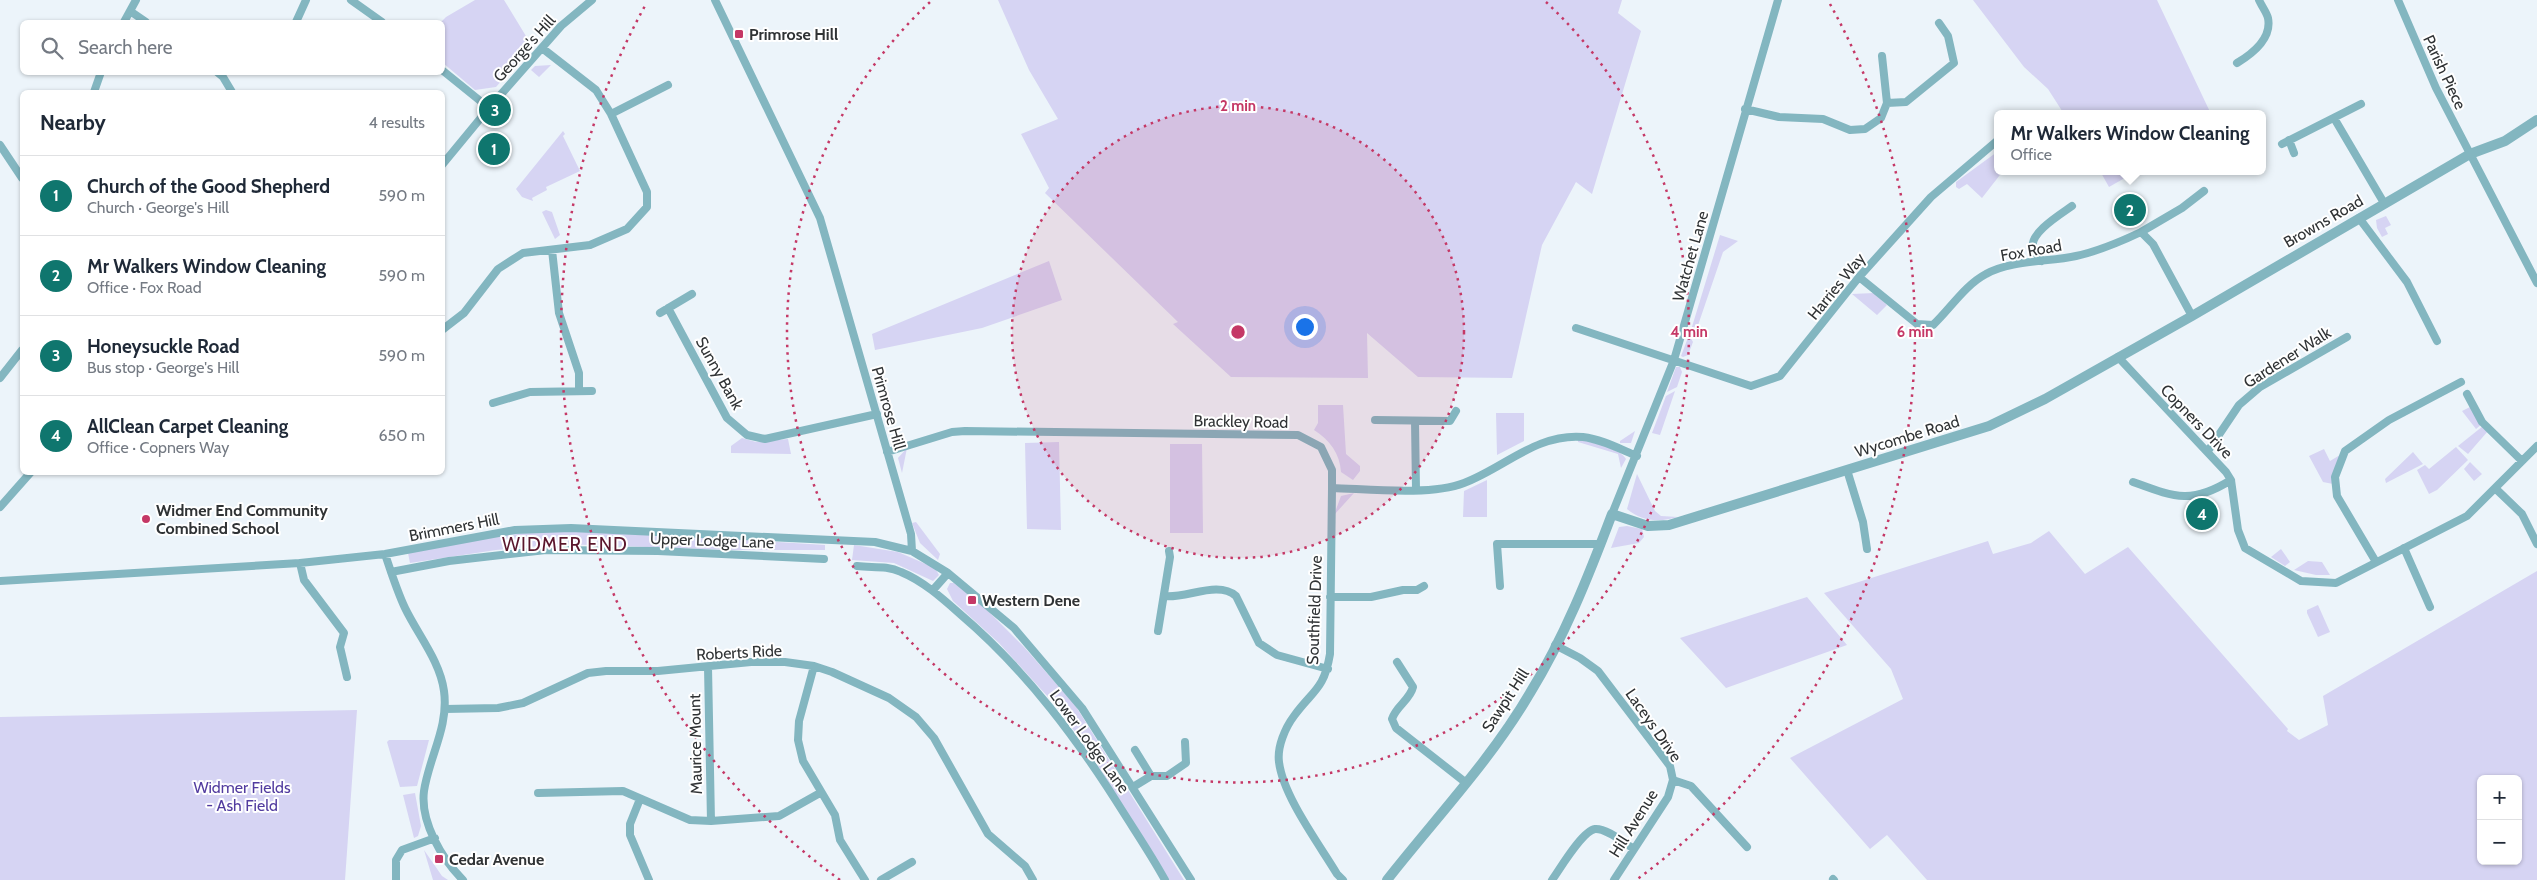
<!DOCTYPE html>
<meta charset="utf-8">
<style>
:root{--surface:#fff;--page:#f6f6f7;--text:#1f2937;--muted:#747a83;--line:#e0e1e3;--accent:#0f766e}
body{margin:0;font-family:Cabin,sans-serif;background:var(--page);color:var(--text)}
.controls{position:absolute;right:15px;bottom:15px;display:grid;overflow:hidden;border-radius:8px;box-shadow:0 1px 4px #0004}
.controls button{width:45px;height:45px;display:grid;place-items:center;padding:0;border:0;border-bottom:1px solid var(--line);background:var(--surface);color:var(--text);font:25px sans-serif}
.you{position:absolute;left:1304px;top:326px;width:18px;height:18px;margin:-12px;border:4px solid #fff;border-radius:50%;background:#1a73e8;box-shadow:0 0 0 8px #1a73e833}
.badge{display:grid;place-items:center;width:32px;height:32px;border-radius:50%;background:var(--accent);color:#fff;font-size:16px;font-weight:700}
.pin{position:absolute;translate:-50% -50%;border:2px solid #fff;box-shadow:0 1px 5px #0006}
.popup{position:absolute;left:1994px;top:110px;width:272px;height:65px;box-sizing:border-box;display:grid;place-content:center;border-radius:8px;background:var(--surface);filter:drop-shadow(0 1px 4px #0005);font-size:16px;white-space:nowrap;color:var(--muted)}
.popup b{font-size:19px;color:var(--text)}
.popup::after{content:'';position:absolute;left:50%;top:100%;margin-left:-10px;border:10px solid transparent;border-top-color:var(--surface)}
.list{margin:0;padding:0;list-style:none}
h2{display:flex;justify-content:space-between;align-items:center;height:65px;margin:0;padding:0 20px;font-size:21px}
h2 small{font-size:16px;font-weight:400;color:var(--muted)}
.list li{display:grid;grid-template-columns:32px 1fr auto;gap:15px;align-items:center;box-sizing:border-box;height:80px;padding:0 20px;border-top:1px solid var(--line)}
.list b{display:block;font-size:19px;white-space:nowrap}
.list p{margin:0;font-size:16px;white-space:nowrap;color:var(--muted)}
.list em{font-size:16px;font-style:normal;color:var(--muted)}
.icon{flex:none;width:28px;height:28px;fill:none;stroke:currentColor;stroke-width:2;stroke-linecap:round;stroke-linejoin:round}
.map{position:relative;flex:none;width:2537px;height:880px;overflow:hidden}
.search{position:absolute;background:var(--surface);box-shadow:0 1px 4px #0004;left:20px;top:20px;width:425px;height:55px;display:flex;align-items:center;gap:12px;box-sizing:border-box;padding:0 18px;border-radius:8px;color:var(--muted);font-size:19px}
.panel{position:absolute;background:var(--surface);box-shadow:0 1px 4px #0004;left:20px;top:90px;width:425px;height:385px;border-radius:8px}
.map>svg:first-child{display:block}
.green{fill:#d6d4f3;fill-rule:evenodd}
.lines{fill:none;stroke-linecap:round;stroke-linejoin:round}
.minor{stroke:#83b6c0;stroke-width:8}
.tertiary{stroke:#83b6c0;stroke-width:10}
.ring{fill:none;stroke:#c53866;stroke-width:2.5;stroke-dasharray:2.5 5}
.poi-dot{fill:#c53866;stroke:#fff;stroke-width:2}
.labels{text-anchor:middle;stroke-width:4;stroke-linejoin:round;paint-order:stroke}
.poi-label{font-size:16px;font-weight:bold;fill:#303335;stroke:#fff;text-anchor:start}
.street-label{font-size:16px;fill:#303335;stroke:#fff}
.park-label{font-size:16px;fill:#523c9f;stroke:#fff}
.quarter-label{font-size:19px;letter-spacing:1px;fill:#5a162c;stroke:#fff}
.centre{fill:#c53866;stroke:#fff;stroke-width:2.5}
.ring-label{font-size:15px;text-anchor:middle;font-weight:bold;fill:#c53866;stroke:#fff;stroke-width:4;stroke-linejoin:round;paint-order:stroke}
</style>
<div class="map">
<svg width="2537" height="880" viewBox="0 0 2537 880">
<rect width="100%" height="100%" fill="#ecf4fa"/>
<!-- green -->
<path class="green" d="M475 0H504L532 46 496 87 475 90 443 63 441 22 446 17Z
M998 0H1622L1618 13 1641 31 1592 194 1576 182 1542 245 1512 378 1418 377 1367 333 1368 378 1231 377 1173 324 1178 322 1045 193 1049 188 1021 134 1058 119 1029 70Z
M1973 0H2157L2211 114H2064L2048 89 2024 67Z
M551 65 539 77 531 70 535 66Z
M563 131 565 134 563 136 580 171 546 187 547 190 532 198 533 201 522 197 516 189Z
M1997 152 1998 171H2003L1982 198 1967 184 1959 189 1956 187V182Z
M2100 171H2137L2109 187Z
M546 210 552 212 560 235 555 239 542 212Z
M2386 216 2391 225 2385 228 2388 234 2382 237 2377 228 2376 220Z
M1720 235 1738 241 1723 252 1694 337 1691 330Z
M1049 261 1062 300 982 328 875 350 872 334Z
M1874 293 1887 305 1877 315 1852 294Z
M1689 335 1693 342 1688 355 1683 357 1681 356Z
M1676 367H1680L1682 372 1677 387 1667 392Z
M1675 391 1660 435 1652 433 1666 396Z
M1318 405H1343L1346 454 1360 466V471L1353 480 1341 472C1340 454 1330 440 1314 430L1318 423Z
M2472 406 2482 424 2476 429 2462 411Z
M1496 413H1524V441L1497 455Z
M2483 426 2488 431 2468 454 2458 446Z
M1635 431 1631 443H1620V441Z
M742 438 756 442 788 439 791 454 731 453V446Z
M1578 439C1590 442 1620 448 1626 459L1621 468 1618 454 1578 442Z
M1059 442 1061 530 1027 529 1025 443Z
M1170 444H1202L1203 533H1170Z
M2456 447 2468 460 2437 490 2429 494 2417 470 2425 465 2429 469Z
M907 448 902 473 898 458Z
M2324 449 2330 461 2340 455 2333 484 2323 482 2309 456Z
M2413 452 2423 464 2386 483 2385 479Z
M2470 462 2482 474 2474 481 2464 469Z
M1637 474 1655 511 1661 516 1678 517C1660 522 1642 522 1627 509Z
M1487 480V517H1463L1464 491Z
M1354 493 1334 515 1341 496Z
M916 522 940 554 938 560 920 543 912 523Z
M1627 526 1642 529 1644 537 1639 543 1611 548 1619 527Z
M594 530 825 545V550H733L561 544 496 550 410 563 408 553 481 538 544 531Z
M2049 531 2085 574 2128 547 2288 729 2287 731 2299 740 2328 725 2323 696 2537 571V880H1927L1887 835 1870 849 1790 758 1903 699 1891 669 1824 593 1988 541 1993 554 2031 543ZM2481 779H2518V861H2481Z
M854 545 898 552 935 568 939 575 933 581 894 563 852 560Z
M2281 549 2290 562 2285 566 2271 557Z
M2308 561 2322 562 2330 575H2316L2294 570Z
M950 583H954L987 610 1024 647 1075 705 1184 880H1169L1095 761 1059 709 999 643 953 601 947 589Z
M1807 597 1847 645 1726 688 1680 638Z
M2318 605 2330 632 2318 637 2307 613V610Z
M357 710 345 880H0V717Z
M389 740H429L417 786 400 787 387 742Z
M415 793 421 826 418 836 414 838 403 795Z
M424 850 442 876 448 880H433Z"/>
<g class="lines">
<!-- minor -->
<path class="minor" d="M351 0 382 22
M715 0 820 218 911 534 912 551
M2398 0 2436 88 2537 283
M130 11 146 22
M124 22 136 0
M296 22 306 0
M1882 56 1887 103
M2237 63C2252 54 2272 38 2268 18 2267 13 2261 5 2259 0
M442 70 489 108
M217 72 223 77 232 92
M94 92 101 72
M1745 109 1779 117 1823 119 1850 130 1865 129 1881 118 1887 103 1906 102 1954 63 1948 36 1939 23
M611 114 668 85
M2334 118 2384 203
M2289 140 2294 153
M2282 144 2361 104
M0 145 22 178
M442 165 489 108 561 26 592 0
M2359 218 2407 282 2437 341
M2141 232 2182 208 2204 191
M552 250 559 313 579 373V391
M2042 261C2040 258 2035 253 2033 248 2029 233 2061 214 2072 206
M1859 277 1917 324 1933 325C1950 309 1965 285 1986 274 2010 260 2049 262 2076 256 2099 251 2120 242 2141 232L2153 244 2192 316
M668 308 727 418 747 435 765 439 877 414
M660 313 692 294
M1576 328 1751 386 1780 376 1859 277 1931 197 1998 140
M442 330 464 313 498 269 523 253 590 245 627 229 647 207V192L611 114 596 90 542 48
M2118 357 2226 472 2231 480 2238 530 2245 548 2301 581 2336 583 2467 516 2537 446
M0 378 22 350
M2467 394 2482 422 2522 461
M493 403 530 392 592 391
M1375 420 1450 421 1456 411
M1415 421 1416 490
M2208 451 2239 405 2260 387 2347 337
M887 452 952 432 965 431 1298 435 1321 447 1332 470V488C1368 489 1430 496 1464 483 1504 468 1537 433 1583 437 1601 439 1620 449 1637 456
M1847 470 1863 522 1867 549
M2133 482C2174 497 2191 505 2231 480
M1332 488 1330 654C1324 690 1313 690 1294 716 1285 728 1277 747 1279 762 1283 796 1319 844 1337 874L1343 880
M2495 488 2522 514 2537 544
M0 507 31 472
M1612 514 1674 360 1778 0
M2404 548 2430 607
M385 554C391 572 397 591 405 608 418 635 440 661 444 691 449 727 429 757 424 791 420 822 442 859 463 880
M2376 562 2337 496 2335 477 2345 451 2389 420 2461 382
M300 563 304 580 344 633 340 647 347 677
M857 566C872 568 886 565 901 572 923 581 942 598 960 614 1027 671 1079 741 1125 815 1139 837 1153 858 1165 880
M391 572 449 561 546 550 658 551 824 559
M0 581 300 563 385 554 515 530 571 528 875 542 912 551 948 573 1014 628 1082 708 1191 880
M1500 586 1497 544H1601
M933 590 948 573
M1164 596C1186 599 1218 580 1236 596L1259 643 1277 655 1328 669
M1330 597H1371L1403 590H1417L1424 586
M1158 631 1170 557 1169 551
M1555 645 1580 658 1598 671 1670 766 1673 780 1691 786 1747 847
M1397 662 1413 687C1410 700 1396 706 1392 719L1396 728 1465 782
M814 666 799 721 798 740 803 761 835 815 840 840 865 880
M708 667 711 821
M445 709 498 708 523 703 588 673 606 671H658L751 662H785L814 666 832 672 889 698 916 717 934 738 988 834 1025 866 1033 880
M1135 750 1151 776
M1133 787 1151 776H1167L1186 763 1185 742
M538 793 623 791 690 820 711 821 779 816 820 793
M640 799 630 824V835L649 880
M1833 879 1834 880
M396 880V860L402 850 435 838
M881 880 912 862
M1552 880C1560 869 1582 831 1595 829 1607 828 1624 843 1634 849
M1614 880 1668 797 1673 780"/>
<!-- tertiary -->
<path class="tertiary" d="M1387 880C1434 820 1491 760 1530 693 1564 638 1589 575 1612 514L1648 526 1669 525 1989 426 2045 399 2192 316 2470 154 2505 141 2537 120"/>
</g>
<!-- distance rings -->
<circle cx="1238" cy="332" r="226" fill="#c53866" fill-opacity=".12"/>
<g class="ring">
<circle cx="1238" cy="332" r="226"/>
<path d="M1546 2A451 451 0 1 1 930 2"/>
<path d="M840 880A677 677 0 0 1 646 4M1830 4A677 677 0 0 1 1636 880"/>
</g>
<!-- markers -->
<g class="poi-dot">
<rect x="734" y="29" width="10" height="10" rx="2.5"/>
<circle cx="146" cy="519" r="5"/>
<rect x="967" y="595" width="10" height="10" rx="2.5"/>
<rect x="434" y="854" width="10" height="10" rx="2.5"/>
</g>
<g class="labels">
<!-- poi labels -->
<g class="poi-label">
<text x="749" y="40">Primrose Hill</text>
<text x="156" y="516">Widmer End Community<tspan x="156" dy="18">Combined School</tspan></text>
<text x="982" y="606">Western Dene</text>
<text x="449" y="865">Cedar Avenue</text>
</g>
<!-- street labels -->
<g class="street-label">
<text transform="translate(524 48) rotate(-48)" y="6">George's Hill</text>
<text transform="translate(2445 72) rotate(65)" y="6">Parish Piece</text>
<text transform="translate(2323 221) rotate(-30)" y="6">Browns Road</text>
<text transform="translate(2031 250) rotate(-10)" y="6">Fox Road</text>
<text transform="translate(1690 256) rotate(-74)" y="6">Watchet Lane</text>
<text transform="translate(1836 286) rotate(-51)" y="6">Harries Way</text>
<text transform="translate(2287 357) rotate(-32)" y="6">Gardener Walk</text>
<text transform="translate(720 373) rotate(61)" y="6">Sunny Bank</text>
<text transform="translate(889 408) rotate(74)" y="6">Primrose Hill</text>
<text transform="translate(1241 421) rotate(1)" y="6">Brackley Road</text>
<text transform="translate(2197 421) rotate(46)" y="6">Copners Drive</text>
<text transform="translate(1907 436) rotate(-17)" y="6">Wycombe Road</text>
<text transform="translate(454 527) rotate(-11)" y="6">Brimmers Hill</text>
<text transform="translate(712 540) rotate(2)" y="6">Upper Lodge Lane</text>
<text transform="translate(1314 610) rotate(-88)" y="6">Southfield Drive</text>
<text transform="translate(739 652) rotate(-3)" y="6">Roberts Ride</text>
<text transform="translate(1505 700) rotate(-57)" y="6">Sawpit Hill</text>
<text transform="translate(1654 725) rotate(55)" y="6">Laceys Drive</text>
<text transform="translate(1090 741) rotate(54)" y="6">Lower Lodge Lane</text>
<text transform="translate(695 744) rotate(-91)" y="6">Maurice Mount</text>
<text transform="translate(1633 823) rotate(-58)" y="6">Hill Avenue</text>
</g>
<!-- park labels -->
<g class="park-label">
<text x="242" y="793">Widmer Fields<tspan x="242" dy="18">- Ash Field</tspan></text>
</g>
<!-- quarter labels -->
<g class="quarter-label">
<text x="565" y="551">WIDMER END</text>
</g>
</g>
<circle cx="1238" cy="332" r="8" class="centre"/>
<g class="ring-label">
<text x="1238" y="111">2 min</text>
<text x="1689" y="337">4 min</text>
<text x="1915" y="337">6 min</text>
</g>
</svg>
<div class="controls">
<button>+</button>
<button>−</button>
</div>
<div class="you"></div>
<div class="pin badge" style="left:494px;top:149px">1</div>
<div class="pin badge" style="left:2130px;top:210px">2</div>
<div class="popup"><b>Mr Walkers Window Cleaning</b>Office</div>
<div class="pin badge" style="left:495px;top:110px">3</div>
<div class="pin badge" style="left:2202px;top:514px">4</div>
<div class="search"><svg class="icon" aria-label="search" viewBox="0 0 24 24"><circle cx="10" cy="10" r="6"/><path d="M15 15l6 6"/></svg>Search here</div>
<section class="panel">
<h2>Nearby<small>4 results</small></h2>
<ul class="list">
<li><span class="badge">1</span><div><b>Church of the Good Shepherd</b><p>Church · George's Hill</p></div><em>590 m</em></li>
<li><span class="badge">2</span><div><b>Mr Walkers Window Cleaning</b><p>Office · Fox Road</p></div><em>590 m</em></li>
<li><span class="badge">3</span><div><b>Honeysuckle Road</b><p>Bus stop · George's Hill</p></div><em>590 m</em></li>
<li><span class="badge">4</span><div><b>AllClean Carpet Cleaning</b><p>Office · Copners Way</p></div><em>650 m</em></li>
</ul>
</section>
</div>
